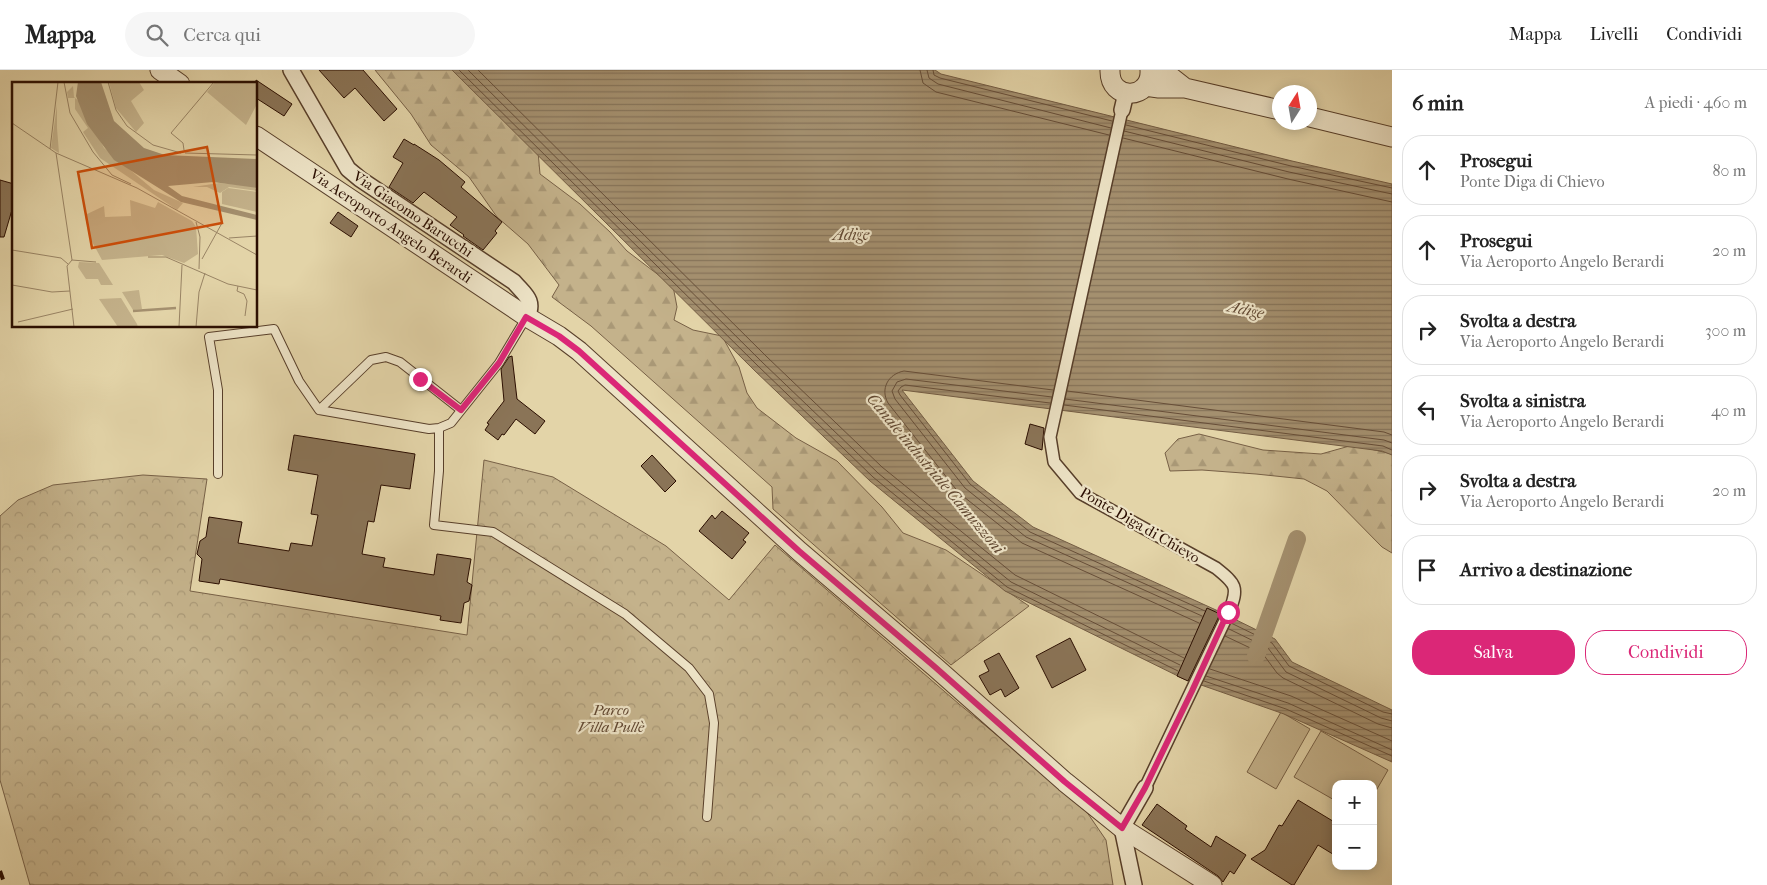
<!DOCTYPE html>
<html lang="it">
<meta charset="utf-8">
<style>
:root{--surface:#fff;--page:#f6f6f6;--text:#222;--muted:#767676;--line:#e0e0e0;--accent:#db2777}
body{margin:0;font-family:"IM FELL French Canon",serif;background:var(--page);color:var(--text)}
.controls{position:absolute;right:15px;bottom:15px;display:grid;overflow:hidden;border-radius:10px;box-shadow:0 2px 12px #0003}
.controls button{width:45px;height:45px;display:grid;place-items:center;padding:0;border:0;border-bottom:1px solid var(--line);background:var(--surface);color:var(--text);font:25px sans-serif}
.compass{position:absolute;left:1272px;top:15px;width:45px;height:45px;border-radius:50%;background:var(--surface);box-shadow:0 2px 12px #0003;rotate:11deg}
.stop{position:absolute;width:15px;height:15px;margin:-11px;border:4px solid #db2777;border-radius:50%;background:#fff}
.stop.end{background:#db2777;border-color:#fff;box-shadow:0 1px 5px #0008}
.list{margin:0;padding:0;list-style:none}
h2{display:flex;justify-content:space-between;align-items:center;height:65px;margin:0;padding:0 20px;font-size:21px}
h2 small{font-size:16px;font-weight:400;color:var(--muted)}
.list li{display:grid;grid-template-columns:32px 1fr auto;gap:15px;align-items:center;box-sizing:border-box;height:70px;margin:0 10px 10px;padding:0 10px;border:1px solid var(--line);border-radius:20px}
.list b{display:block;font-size:19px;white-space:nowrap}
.list p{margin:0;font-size:16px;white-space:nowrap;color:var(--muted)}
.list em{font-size:16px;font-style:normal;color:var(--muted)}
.actions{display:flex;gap:10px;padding:15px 20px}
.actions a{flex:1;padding:11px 0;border:1px solid var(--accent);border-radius:20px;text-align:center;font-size:18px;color:var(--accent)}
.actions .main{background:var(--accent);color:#fff}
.icon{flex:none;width:28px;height:28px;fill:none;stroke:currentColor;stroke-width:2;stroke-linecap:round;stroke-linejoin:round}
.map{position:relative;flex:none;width:1392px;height:815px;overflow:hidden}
header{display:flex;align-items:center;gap:30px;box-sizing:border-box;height:70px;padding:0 25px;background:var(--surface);border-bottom:1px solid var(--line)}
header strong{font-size:24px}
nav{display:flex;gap:28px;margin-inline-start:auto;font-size:18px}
.search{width:350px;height:45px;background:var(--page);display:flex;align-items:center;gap:12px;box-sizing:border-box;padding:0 18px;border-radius:28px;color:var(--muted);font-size:19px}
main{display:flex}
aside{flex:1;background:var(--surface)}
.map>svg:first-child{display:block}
.forest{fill:url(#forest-firs);stroke:#776046}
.park{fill:url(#park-crowns);stroke:#776046}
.garden{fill:#c4b28b;stroke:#776046}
.water{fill:url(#water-rules);stroke:#735c43}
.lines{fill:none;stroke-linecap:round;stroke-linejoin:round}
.shore{stroke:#674e38;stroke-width:1}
.canal{stroke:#a4906f;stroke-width:18}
.building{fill:#8a7457;stroke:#2a0d00}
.service-casing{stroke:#583f2a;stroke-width:10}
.pedestrian-casing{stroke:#583f2a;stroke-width:14}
.minor-casing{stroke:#583f2a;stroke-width:18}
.tertiary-casing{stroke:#583f2a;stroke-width:21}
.service{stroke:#ede3c6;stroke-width:8}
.pedestrian{stroke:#ede3c6;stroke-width:11}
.minor{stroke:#ede3c6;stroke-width:15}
.tertiary{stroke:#ede3c6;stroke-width:19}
.rail{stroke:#2a0d00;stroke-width:4;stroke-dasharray:9 9;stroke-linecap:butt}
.route{stroke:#db2777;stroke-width:6}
.labels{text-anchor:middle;stroke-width:4.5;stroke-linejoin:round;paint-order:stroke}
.street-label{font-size:15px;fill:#2a0d00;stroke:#ede3c6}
.park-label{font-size:15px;font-style:italic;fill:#604731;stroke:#ede3c6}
.water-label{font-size:16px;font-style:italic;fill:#614832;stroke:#ede3c6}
.inset-river{fill:none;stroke:#a4906f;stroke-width:2.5}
.inset-road{fill:none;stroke:#998465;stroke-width:1}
.view{fill:#cc4e0a;fill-opacity:0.15;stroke:#cc4e0a;stroke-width:2.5}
.inset-edge{fill:none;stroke:#2a0d00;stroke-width:2.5}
</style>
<header>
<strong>Mappa</strong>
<div class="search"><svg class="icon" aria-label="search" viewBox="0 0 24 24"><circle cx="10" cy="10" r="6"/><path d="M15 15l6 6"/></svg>Cerca qui</div>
<nav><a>Mappa</a><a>Livelli</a><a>Condividi</a></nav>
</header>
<main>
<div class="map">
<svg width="1392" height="815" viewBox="0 0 1392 815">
<defs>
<pattern id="forest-firs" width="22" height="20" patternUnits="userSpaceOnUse" patternTransform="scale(1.25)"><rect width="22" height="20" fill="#c4b28b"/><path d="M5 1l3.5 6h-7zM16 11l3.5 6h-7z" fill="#a99876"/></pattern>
<pattern id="park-crowns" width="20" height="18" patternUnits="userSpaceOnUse" patternTransform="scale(1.25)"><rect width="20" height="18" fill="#c4b28b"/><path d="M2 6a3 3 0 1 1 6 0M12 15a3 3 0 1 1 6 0" fill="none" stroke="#a99876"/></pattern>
<pattern id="water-rules" width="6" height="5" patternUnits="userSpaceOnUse" patternTransform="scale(1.25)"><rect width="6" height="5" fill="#a4906f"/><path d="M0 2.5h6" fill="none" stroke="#867459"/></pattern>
</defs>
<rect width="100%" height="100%" fill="#e3d4a8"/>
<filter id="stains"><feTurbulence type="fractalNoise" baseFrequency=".004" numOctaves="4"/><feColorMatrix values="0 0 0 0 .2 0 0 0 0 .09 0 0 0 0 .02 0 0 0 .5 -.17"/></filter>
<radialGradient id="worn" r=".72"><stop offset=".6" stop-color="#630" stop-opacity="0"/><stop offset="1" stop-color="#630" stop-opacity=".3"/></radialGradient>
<!-- forest -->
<path class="forest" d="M375 0H476L537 70 540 104 580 134 610 162 627 181 673 216 677 237 674 250 693 260 722 266 739 297 747 323 757 338 796 368 837 391 882 437 903 463 946 480 1029 536 951 595 773 439 772 417 591 256 552 227 559 215 528 174 497 147 469 107 431 75 411 44Z
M1199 364 1263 380 1321 384 1353 375 1392 384V483L1382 477 1327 421 1304 409 1256 404 1202 400 1170 401 1165 383 1178 369Z"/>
<!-- park -->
<path class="park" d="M484 390 553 407 666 476 729 530 775 475 959 634 1082 735 1106 770 1113 815H30L0 710V446L18 430 53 415 143 405 207 409 190 521 467 565Z"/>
<!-- garden -->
<path class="garden" d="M1281 642 1310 659 1276 719 1247 702Z
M1321 661 1388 700 1373 726V714H1336V731L1294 707Z"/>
<!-- water -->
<path class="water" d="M452 0H935L941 4 1292 91 1392 114V385L1382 381 902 320 973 411 1033 457 1216 540 1275 569 1292 592 1392 640V692L1284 644 1184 609 1005 521 870 411 754 300Z"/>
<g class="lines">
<!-- shore -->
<path class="shore" d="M459 0 758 296 873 407 1007 517 1178 601
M468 0 762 292 878 403 1011 512 1180 595
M478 0 767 287 882 397 1015 505 1184 588
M920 0 923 13 936 22 1109 65
M927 0 929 8 938 14 1111 58
M933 0 934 5 940 8 1112 51
M1126 55 1291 96 1392 118
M1124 61 1289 102 1392 124
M1123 68 1288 109 1392 132
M1053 320 904 301C888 304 880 319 888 333L959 423 1022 473 1199 553
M1067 321 1384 362 1392 365
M1052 327 906 309 897 312 892 321 895 329 965 418 1026 467 1202 546
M1065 329 1384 370 1392 373
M1050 333 905 315 901 317 898 321 900 325 970 414 1030 462 1205 541
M1064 335 1383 376 1392 380
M1231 553 1272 573 1289 596 1383 642 1392 644
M1229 559 1268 578 1286 602 1381 648 1392 651
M1225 566 1263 584 1277 603 1283 608 1378 654 1392 658
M1210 599 1291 626 1392 671
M1206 606 1288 633 1392 680
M1204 611 1286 639 1392 686"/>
<!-- canal -->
<path class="canal" d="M1256 586 1297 469"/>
</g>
<!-- building -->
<path class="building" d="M319 0H363L397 39 384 51 355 18 344 28Z
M256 10 292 34 284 46 256 28Z
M404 69 414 75V74L439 90 465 112 461 117 502 152 495 161 497 163 483 180 463 166 464 165 450 155 457 147 424 122 413 133 389 117 403 93 393 87Z
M0 110 14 114V133L4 167H0Z
M338 142 358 156 351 167 330 153Z
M512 286 517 329 545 351 535 364 516 349 504 365 502 364 498 370 485 360 489 354 487 353 504 331 501 299 509 287Z
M1030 354 1044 358 1042 380 1025 374Z
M294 365 415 384 410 419 381 415 374 452 368 451 362 484 385 488 383 497 434 505 437 484 471 489 467 512 472 515 469 531 464 533 461 553 440 550 441 546 220 509 219 514 199 511 202 489 197 484 200 471 206 467 209 447 242 452 238 473 289 481 291 473 312 476 318 445 311 444 318 405 288 400Z
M652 385 676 411 665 422 641 396Z
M722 441 749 463 743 470 746 472 732 489 699 461 712 445 715 449Z
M1207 538 1220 544 1188 611 1177 606Z
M1070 568 1086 600 1052 618 1036 586Z
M999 583 1019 618 1005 627 1001 619 990 625 979 606 989 601 984 591Z
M1298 730 1336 753V786L1318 775 1294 815H1292L1251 789 1265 780 1279 755 1282 756Z
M1157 734 1187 756 1185 759 1211 777 1216 766 1246 785 1234 804 1230 801 1223 812 1218 806 1142 755Z"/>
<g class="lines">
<defs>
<path id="service" d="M461 340 400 292 386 287 371 290 319 340 429 359 439 358 451 353 499 293 526 248
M439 358V401L434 455 493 462 625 544 689 598 709 624 714 653 707 747
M218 404V320L209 267 274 259 299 311 319 340"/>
<path id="pedestrian" d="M1122 40 1050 367 1054 392 1080 423 1216 498C1236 514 1239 517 1229 542L1145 718"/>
<path id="minor" d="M291 0 348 99 360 109 514 212C525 225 535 230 527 247
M1122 40 1126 23
M1134 815 1122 758 1145 718"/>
<path id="tertiary" d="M160 0 180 14
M1110 0C1109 32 1152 30 1150 0
M1162 0 1185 18
M1145 16 1159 18H1185L1280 40
M1310 47 1392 67
M256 66 527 247 559 266 579 281 799 481 935 597 1065 712 1122 758 1212 815"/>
</defs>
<!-- service casing -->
<use href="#service" class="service-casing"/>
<!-- pedestrian casing -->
<use href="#pedestrian" class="pedestrian-casing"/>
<!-- minor casing -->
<use href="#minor" class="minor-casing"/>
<!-- tertiary casing -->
<use href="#tertiary" class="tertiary-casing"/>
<!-- service -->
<use href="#service" class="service"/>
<!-- pedestrian -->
<use href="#pedestrian" class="pedestrian"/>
<!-- minor -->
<use href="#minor" class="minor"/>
<!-- tertiary -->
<use href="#tertiary" class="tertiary"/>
<!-- rail -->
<path class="rail" d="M0 801 5 815"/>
</g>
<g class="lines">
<!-- route -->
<path class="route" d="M420 309 461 340 499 293 526 247 559 266 579 281 799 481 935 597 1065 712 1122 758 1145 718 1192 621 1228 542"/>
</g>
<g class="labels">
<!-- street labels -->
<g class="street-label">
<text transform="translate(413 144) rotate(34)" y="5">Via Giacomo Barucchi</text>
<text transform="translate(391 156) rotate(34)" y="5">Via Aeroporto Angelo Berardi</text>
<text transform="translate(1140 455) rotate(30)" y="5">Ponte Diga di Chievo</text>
</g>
<!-- park labels -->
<g class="park-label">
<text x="611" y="645">Parco<tspan x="611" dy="17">Villa Pullè</tspan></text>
</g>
<!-- water labels -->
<g class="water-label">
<text x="851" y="170">Adige</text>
<text transform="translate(1246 239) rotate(12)" y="6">Adige</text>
<text transform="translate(936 403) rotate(50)" y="6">Canale industriale Camuzzoni</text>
</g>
</g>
<!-- overview -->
<g transform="translate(12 12)">
<rect width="245" height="245" fill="#e3d4a8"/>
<path d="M67 180 87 181 101 203H89L86 197H74L66 185ZM127 208 130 227 121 228 110 210ZM109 216 125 242 126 245H106L87 217Z" fill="#c4b28b"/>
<path d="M97 0H127L132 8 119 19 132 41 124 50 104 26ZM203 0H245V22L234 43 195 10ZM61 4 62 15 70 22 92 66 142 108 171 121 165 128 88 76 71 50 76 46 63 27V16H56L55 10ZM45 23V46L47 71 39 66ZM207 101 242 104 245 109 217 105 208 111 195 105H181Z" fill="#c4b28b"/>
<path d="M118 118 143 126 146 120 180 139 184 145 186 172 172 181 150 173 90 178 77 154 73 133 92 124 93 135 119 134Z" fill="#c4b28b"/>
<path d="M216 106 245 110V130L210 122V110Z" fill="#c4b28b"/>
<path d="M66 0H89L102 39 132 66 153 73 245 77V106L201 100 156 104 170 114 245 133V138L169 120 102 78 75 42 64 14Z" fill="#a4906f"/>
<path class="inset-river" d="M121 229 164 226"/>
<path class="inset-road" d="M52 0 58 31 81 70 100 93 119 102M96 0 104 28 115 44 141 63 169 71M0 41 44 71 125 106 245 173M38 67 46 0M172 68 171 61 159 51 202 0M44 71 60 178 55 184 62 245M173 71 245 73M184 140 188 155 187 187M217 156 245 154M0 168 49 176 56 182M136 175H154L216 202 245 208M190 177 210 141M60 178 84 180M0 203 40 210 58 209M226 204 225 209 232 212 235 219 233 234M6 240 61 227M167 245 170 183M184 245 187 210 193 191"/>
<path class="view" d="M195 65 210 141 80 166 66 90Z"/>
<rect width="245" height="245" class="inset-edge"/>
</g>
<rect width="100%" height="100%" filter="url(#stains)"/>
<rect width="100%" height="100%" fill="url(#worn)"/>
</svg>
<div class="controls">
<button>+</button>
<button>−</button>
</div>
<svg class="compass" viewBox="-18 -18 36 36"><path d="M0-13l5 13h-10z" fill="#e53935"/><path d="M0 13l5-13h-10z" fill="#767676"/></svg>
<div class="stop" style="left:1228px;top:542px"></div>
<div class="stop end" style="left:420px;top:309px"></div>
</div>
<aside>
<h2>6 min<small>A piedi · 460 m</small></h2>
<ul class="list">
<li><svg class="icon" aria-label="ahead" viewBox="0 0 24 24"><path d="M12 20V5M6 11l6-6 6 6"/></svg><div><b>Prosegui</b><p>Ponte Diga di Chievo</p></div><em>80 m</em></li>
<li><svg class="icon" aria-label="ahead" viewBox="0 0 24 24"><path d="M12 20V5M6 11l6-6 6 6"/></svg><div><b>Prosegui</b><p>Via Aeroporto Angelo Berardi</p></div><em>20 m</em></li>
<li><svg class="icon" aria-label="right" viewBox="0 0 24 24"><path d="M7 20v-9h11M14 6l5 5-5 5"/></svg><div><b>Svolta a destra</b><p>Via Aeroporto Angelo Berardi</p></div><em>300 m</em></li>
<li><svg class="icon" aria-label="left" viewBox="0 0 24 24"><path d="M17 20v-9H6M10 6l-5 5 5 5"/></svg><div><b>Svolta a sinistra</b><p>Via Aeroporto Angelo Berardi</p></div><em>40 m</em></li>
<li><svg class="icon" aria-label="right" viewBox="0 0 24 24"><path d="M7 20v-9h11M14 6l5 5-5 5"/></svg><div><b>Svolta a destra</b><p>Via Aeroporto Angelo Berardi</p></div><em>20 m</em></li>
<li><svg class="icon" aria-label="arrive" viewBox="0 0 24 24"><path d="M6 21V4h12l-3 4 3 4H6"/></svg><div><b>Arrivo a destinazione</b></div></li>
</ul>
<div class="actions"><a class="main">Salva</a><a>Condividi</a></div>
</aside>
</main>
